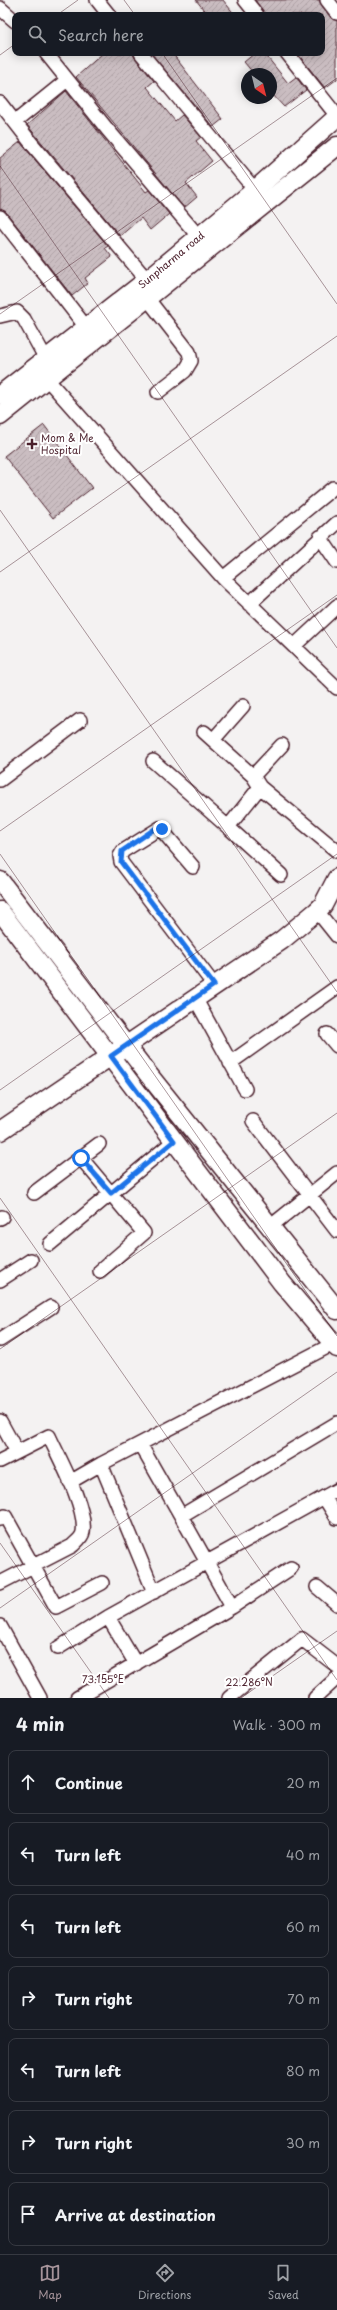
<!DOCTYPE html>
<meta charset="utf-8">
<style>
:root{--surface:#171b24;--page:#242831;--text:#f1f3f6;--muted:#9ea1a6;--line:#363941;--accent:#a6949b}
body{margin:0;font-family:"Playpen Sans",sans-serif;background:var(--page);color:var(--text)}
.compass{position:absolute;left:241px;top:68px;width:36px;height:36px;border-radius:50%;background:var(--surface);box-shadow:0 2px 10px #0003;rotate:145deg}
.stop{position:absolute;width:12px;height:12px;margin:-9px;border:3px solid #1a73e8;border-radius:50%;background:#fff}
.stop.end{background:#1a73e8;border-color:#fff;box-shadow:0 1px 4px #0008}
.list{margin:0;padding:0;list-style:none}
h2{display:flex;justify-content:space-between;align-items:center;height:52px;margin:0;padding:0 16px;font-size:17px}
h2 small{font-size:13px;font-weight:400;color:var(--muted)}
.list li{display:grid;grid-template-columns:26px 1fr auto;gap:12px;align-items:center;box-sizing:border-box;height:64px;margin:0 8px 8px;padding:0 8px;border:1px solid var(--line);border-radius:8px}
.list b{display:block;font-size:15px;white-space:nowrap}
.list em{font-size:13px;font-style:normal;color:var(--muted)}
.icon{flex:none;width:22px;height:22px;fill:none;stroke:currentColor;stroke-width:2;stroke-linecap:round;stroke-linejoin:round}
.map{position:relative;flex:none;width:337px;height:1698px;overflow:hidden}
.search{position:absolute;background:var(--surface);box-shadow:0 2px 10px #0003;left:12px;right:12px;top:12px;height:44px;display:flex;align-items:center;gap:10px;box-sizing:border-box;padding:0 14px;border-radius:8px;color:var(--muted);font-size:15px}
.sheet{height:556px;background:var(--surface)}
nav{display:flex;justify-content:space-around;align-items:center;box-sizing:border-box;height:56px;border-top:1px solid var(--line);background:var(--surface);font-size:11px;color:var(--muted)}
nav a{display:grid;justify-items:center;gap:2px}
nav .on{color:var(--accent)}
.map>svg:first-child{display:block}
.building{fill:url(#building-hatch);stroke:#4a1f2b}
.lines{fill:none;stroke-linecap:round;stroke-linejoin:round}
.street-casing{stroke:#4a1f2b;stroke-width:16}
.secondary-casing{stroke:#4a1f2b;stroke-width:21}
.street{stroke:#fff;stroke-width:13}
.secondary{stroke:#fff;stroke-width:18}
.route{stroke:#1a73e8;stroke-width:5}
.ticks{fill:none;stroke:#4a1f2b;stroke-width:1;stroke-opacity:0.45}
.poi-dot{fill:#4a1f2b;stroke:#fff;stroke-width:1.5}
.labels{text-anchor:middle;stroke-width:4;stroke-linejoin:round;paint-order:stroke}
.street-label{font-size:10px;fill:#4a1f2b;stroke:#fff}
.poi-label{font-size:10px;fill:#4a1f2b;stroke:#fff;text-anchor:start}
.ticks-label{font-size:10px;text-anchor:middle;fill:#4a1f2b;stroke:#fff;stroke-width:4;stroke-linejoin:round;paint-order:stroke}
</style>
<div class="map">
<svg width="337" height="1698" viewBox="0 0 337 1698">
<defs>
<pattern id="building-hatch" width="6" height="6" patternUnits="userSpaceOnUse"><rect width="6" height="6" fill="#cabdc1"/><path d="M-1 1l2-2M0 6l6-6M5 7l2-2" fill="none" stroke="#afa2a6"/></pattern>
</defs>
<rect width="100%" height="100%" fill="#f4f2f2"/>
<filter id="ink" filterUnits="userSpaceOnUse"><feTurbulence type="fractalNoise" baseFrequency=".025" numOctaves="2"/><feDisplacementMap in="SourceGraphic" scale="8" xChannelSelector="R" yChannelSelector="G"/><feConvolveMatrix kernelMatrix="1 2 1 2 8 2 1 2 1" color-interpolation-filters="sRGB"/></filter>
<g filter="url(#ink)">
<!-- building -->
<path class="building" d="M196 0H223L235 15H208Z
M255 0H319L331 18 337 21V79L325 88 297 53H322V15H265Z
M103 53H133L135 58 154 81 147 87 175 121 182 115 201 137 196 141 212 161 186 183 197 197 184 208 76 77Z
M151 53H172L223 119 213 127Z
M255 53H264L288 83 296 77 306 90 284 107 271 93V74H254L244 62Z
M66 91 146 192 149 190 169 214 150 230 141 218 120 236 27 125Z
M20 142 108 246 105 248 112 257 85 278 88 283 72 296 6 212 0 209V158Z
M44 425 92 488 53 518 4 456Z"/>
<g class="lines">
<defs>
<path id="street" d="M97 0 109 15
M245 0 257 15
M327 0 337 13
M0 8 15 21
M46 53 107 129 199 237
M141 53 255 190
M287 53 337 116
M0 103 32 144 147 280
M15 122 67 80
M0 217 86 327
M147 298 189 352 191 361 185 371 158 392
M0 316 17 312 24 319 46 359
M46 378 223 578 337 688
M320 537 337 562
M223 578 333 488
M249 604 337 523
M294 646 337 606
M204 732 253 776 260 787 228 827 281 875
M213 740 243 706
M153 761 228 827
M253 776 282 745
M0 780 80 720
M260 787 337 851
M193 867 160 828 123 851 120 856 121 862 214 985
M317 911 337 936
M195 998 245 1089
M327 1034 337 1046
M230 1063 337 987
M253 1121 337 1231
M81 1158 144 1233 100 1271
M34 1193 99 1144
M0 1218 2 1217
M271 1226 337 1173
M50 1244 174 1141
M0 1280 31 1260
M0 1340 51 1307
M0 1421 17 1452
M140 1444 181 1516
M0 1461 49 1436C59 1458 87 1508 83 1532 82 1538 76 1542 72 1546L0 1583
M101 1464 154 1592
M70 1482 101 1464 337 1342
M324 1497 337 1518
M0 1519 5 1516 56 1607 102 1583
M317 1587 337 1604
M232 1607 291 1568
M108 1617 136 1664
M0 1626 40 1698
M58 1648 108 1617 337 1490
M77 1698 232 1607 181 1516 337 1423
M229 1698 302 1639 337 1666
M315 1698 337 1678"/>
<g id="secondary">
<path id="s1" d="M0 395 147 280 255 190 337 117"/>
<path d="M0 416 337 146"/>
<path d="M0 881 148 1074 337 1310"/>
<path d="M0 911 282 1283 337 1348"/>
<path d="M0 1131 282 940 317 911 323 905 337 878"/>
</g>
</defs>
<!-- street casing -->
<use href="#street" class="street-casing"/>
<!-- secondary casing -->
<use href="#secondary" class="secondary-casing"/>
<!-- street -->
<use href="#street" class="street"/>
<!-- secondary -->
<use href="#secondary" class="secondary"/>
</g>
</g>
<g class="lines" filter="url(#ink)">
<!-- route -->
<path class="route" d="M81 1158 111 1193 174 1141 111 1056 214 985 121 862 122 851 156 828 162 829"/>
</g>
<!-- ticks -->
<path class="ticks" d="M124 0 135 15M57 15 78 0M162 53 337 304M0 55 15 44M0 166 337 648M0 314 337 78M0 510 337 992M0 572 337 336M0 831 337 595M0 854 337 1336M0 1090 337 854M0 1198 337 1680M0 1349 337 1113M0 1543 109 1698M0 1608 337 1372M241 1698 337 1631"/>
<!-- markers -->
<path class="poi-dot" d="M30 438h4v4h4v4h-4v4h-4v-4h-4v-4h4z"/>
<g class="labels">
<!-- street labels -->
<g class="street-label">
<text dy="4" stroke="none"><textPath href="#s1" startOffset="218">Sunpharma road</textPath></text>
</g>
<!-- poi labels -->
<g class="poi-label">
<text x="41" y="442">Mom &amp; Me<tspan x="41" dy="12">Hospital</tspan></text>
</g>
</g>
<g class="ticks-label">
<text x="103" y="1683">73.155°E</text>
<text x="249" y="1686">22.286°N</text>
</g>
</svg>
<svg class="compass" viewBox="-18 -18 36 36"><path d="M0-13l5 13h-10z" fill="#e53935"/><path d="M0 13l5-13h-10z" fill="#9ea1a6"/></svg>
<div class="stop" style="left:81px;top:1158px"></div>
<div class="stop end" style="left:162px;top:829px"></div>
<div class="search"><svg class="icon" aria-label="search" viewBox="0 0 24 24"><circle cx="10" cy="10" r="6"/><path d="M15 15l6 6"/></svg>Search here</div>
</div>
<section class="sheet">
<h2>4 min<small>Walk · 300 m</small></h2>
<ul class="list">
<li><svg class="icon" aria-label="ahead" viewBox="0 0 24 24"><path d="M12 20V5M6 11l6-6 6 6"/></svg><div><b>Continue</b></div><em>20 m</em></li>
<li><svg class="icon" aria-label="left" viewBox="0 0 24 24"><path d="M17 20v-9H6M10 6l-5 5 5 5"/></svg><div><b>Turn left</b></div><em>40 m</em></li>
<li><svg class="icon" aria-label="left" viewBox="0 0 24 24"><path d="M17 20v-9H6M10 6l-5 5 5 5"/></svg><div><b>Turn left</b></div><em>60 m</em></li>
<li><svg class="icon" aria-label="right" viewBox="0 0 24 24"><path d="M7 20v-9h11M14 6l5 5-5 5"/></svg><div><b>Turn right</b></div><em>70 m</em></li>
<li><svg class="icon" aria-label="left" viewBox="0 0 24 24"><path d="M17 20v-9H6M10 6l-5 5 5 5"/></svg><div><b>Turn left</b></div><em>80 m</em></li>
<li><svg class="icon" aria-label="right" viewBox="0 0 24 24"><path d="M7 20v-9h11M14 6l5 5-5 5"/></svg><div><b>Turn right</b></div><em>30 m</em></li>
<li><svg class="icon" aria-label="arrive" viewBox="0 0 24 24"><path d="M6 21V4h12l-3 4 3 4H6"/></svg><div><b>Arrive at destination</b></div></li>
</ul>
</section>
<nav>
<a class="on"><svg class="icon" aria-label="map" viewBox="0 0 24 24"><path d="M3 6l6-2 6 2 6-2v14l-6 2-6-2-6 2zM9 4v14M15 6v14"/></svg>Map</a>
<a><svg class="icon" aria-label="directions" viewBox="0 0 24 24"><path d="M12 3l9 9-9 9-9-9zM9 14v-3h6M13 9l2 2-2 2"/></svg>Directions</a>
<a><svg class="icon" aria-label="saved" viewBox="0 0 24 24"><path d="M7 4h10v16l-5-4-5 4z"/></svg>Saved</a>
</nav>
